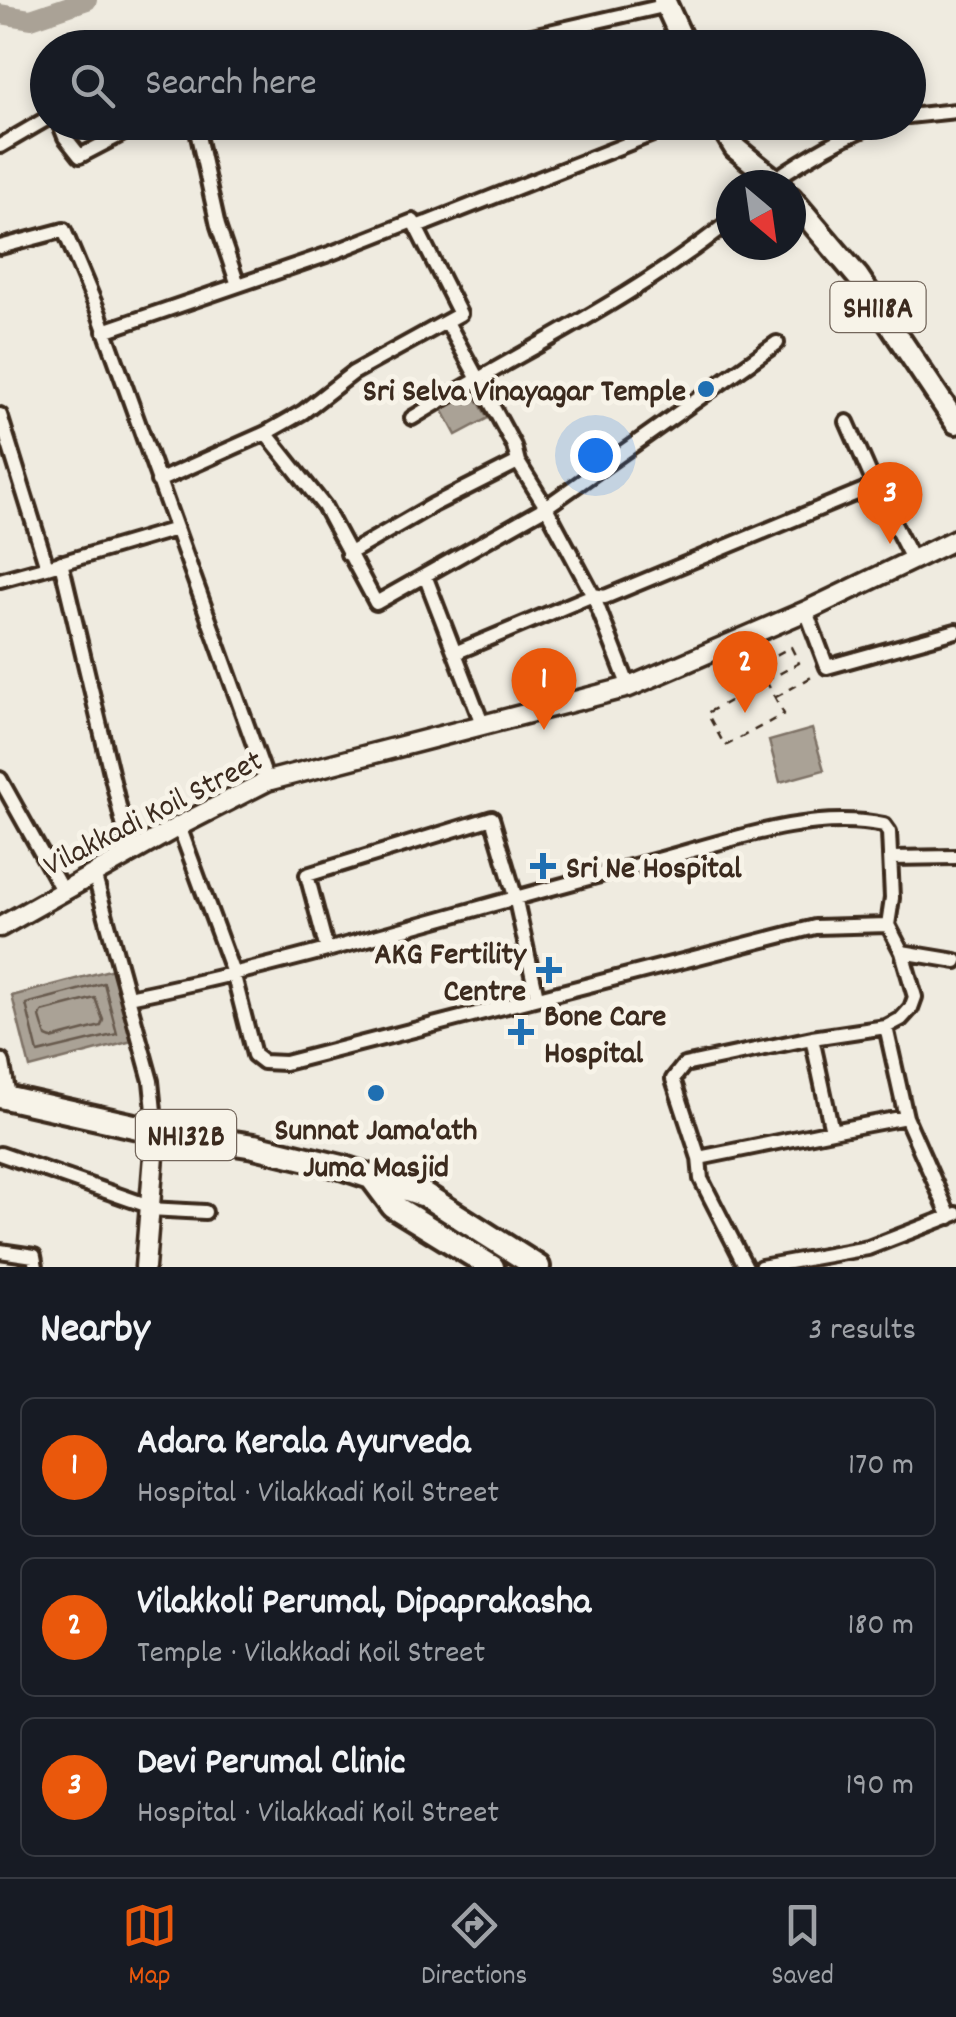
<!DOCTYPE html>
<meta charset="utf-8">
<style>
:root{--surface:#171b24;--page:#20242c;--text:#f1f3f6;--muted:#9ea1a6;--line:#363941;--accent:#ea580c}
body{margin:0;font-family:Dekko,sans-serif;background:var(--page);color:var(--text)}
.compass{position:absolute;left:716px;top:170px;width:90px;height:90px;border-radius:50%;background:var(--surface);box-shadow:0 5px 15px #0003;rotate:151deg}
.you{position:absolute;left:595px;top:455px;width:35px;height:35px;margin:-25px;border:8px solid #fff;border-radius:50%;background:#1a73e8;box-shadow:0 0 0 15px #1a73e833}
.badge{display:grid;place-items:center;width:65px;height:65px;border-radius:50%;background:var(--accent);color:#fff;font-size:32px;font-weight:700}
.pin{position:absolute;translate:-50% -82px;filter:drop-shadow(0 2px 5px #0008)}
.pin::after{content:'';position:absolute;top:52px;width:35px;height:30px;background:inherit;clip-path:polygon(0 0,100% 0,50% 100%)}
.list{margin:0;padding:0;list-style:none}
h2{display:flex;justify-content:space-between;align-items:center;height:130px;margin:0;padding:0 40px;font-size:42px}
h2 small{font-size:32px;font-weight:400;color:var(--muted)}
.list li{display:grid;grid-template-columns:65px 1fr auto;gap:30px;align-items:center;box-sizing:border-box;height:140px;margin:0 20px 20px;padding:0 20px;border:2px solid var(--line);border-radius:15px}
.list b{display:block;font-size:38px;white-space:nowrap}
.list p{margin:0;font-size:32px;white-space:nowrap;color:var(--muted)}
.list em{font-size:32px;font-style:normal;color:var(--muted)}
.icon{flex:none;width:55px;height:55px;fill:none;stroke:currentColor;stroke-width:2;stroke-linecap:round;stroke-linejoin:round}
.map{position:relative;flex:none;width:956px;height:1267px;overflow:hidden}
.search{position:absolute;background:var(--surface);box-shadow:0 5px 15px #0003;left:30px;right:30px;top:30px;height:110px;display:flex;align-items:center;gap:25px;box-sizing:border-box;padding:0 35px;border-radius:55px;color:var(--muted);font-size:38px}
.sheet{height:610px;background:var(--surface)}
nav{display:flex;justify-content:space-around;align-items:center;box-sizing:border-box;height:140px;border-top:2px solid var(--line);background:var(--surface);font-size:28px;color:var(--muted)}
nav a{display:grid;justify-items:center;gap:5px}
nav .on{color:var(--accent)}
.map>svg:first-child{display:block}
.water{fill:#aaa296;stroke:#7e7266;stroke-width:2.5}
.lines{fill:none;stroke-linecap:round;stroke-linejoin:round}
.shore{stroke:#675a4e;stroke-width:2.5}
.river{stroke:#aaa296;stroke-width:20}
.minor-casing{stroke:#3b2a1e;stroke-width:20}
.tertiary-casing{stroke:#3b2a1e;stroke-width:25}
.primary-casing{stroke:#3b2a1e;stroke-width:28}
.trunk-casing{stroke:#3b2a1e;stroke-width:30}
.path{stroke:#3b2a1e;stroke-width:2.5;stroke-dasharray:8 8;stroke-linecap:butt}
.minor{stroke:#f7f3e8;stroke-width:12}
.tertiary{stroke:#f7f3e8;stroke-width:18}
.primary{stroke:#f7f3e8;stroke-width:20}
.trunk{stroke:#f7f3e8;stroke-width:22}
.poi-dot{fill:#1f6fb2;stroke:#f7f3e8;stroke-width:4}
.labels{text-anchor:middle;stroke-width:10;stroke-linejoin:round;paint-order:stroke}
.shield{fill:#f7f3e8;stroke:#73665b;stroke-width:2.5}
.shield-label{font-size:30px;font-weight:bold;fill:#3b2a1e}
.poi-label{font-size:32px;font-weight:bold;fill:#3b2a1e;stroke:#f7f3e8;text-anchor:end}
.street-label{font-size:32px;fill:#3b2a1e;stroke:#f7f3e8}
</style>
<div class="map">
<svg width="956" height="1267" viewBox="0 0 956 1267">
<rect width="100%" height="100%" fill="#efebe0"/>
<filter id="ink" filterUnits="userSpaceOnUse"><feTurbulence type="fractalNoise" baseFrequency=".01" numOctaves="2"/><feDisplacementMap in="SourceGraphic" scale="20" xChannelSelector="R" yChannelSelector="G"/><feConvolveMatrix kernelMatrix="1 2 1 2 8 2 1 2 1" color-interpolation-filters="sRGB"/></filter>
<g filter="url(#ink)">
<!-- water -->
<path class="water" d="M471 389 488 418 456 435 440 405Z
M812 729 824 770 780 782 769 741Z
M113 969 132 1041 30 1068 12 996Z"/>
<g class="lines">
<!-- shore -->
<path class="shore" d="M104 983 117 1034 38 1053 26 1004Z
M95 998 103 1020 101 1026 51 1039 46 1037 40 1017 42 1012Z"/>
<!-- river -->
<path class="river" d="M0 14 31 19 87 0"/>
<defs>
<path id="minor" d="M479 48 668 5
M908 116 956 111
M59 122 65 137 80 156 145 122
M195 122 218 226 238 285
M0 146 48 118
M775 179C808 157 844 135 883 122
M0 247 64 230 98 311 267 781
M447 322 514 446 518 462 546 507 777 343
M104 331 329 254 413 221 416 227 427 223 683 122
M0 415 47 567 176 529
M412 418C519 352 633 300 731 220
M847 422 880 497 913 561
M266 433 324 506 376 603 546 507 593 595 629 687
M158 481 266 433 303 412 353 373 460 314 416 227
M348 554 433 505 518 462
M61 562 130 853
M426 578 483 726
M0 580 47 567
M806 611 827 667 956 631
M457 652 593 595 605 597 876 485
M0 779 62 890
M891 858 956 857
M94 873 151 1081 156 1131
M327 950 307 875 492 818 515 896 537 997
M902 952 956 961
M129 997C304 962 473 907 646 863 720 844 808 809 884 825L889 832 892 898 888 925 815 927 285 1063 263 1062 254 1055 234 976 179 826
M886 1027 906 1117 950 1217
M812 1038 832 1131 699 1158 673 1079 684 1065 812 1038 886 1027 901 1019 911 1008 915 997 902 952 888 925
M832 1131 906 1117
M0 1154 149 1206
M699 1158 701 1179 746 1267
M149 1209 205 1212
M0 1251 34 1256 36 1267
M761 1267 868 1248 956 1214"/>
<path id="tertiary" d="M0 927 179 826 267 781 629 687 806 611 956 539
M0 1063 6 1097
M145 1267 156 1131"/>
<path id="primary" d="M664 0 686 48
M719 122 735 148 781 185
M791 198 858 277 956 423"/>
<path id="trunk" d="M0 1096 156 1131 254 1146 341 1167 425 1195 538 1267
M372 1178 393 1206 492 1267"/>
</defs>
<!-- minor casing -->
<use href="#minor" class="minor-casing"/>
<!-- tertiary casing -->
<use href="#tertiary" class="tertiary-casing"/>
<!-- primary casing -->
<use href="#primary" class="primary-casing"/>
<!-- trunk casing -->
<use href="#trunk" class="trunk-casing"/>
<!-- path -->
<path class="path" d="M791 647 799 663 766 681 757 665Z
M766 681 784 714 725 746 707 713Z
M776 697 817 674"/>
<!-- minor -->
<use href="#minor" class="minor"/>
<!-- tertiary -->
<use href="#tertiary" class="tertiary"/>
<!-- primary -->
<use href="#primary" class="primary"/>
<!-- trunk -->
<use href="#trunk" class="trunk"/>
</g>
</g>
<!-- markers -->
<g class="poi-dot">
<circle cx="706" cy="389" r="10"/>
<path d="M538 851h10v10h10v10h-10v10h-10v-10h-10v-10h10z"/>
<path d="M544 955h10v10h10v10h-10v10h-10v-10h-10v-10h10z"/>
<path d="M516 1017h10v10h10v10h-10v10h-10v-10h-10v-10h10z"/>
<circle cx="376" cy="1093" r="10"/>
</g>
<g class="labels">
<!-- shield labels -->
<g class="shield">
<rect x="830.5" y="282" width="95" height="50" rx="8"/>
<rect x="136" y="1110" width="100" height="50" rx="8"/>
</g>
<g class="shield-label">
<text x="878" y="317">SH118A</text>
<text x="186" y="1145">NH132B</text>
</g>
<!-- poi labels -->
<g class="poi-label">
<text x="686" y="400">Sri Selva Vinayagar Temple</text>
<text x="566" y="877" text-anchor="start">Sri Ne Hospital</text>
<text x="526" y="963">AKG Fertility<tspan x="526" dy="37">Centre</tspan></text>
<text x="544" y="1025" text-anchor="start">Bone Care<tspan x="544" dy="37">Hospital</tspan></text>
<text x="376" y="1139" text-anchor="middle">Sunnat Jama'ath<tspan x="376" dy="37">Juma Masjid</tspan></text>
</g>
<!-- street labels -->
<g class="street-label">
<text transform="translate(152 811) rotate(-27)" y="11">Vilakkadi Koil Street</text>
</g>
</g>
</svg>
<svg class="compass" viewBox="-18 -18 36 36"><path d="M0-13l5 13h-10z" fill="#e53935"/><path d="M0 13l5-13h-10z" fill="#9ea1a6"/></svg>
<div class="you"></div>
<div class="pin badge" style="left:544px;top:730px">1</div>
<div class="pin badge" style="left:745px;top:713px">2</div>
<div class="pin badge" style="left:890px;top:544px">3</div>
<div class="search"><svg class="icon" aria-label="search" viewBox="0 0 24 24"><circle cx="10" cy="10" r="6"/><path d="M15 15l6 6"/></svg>Search here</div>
</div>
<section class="sheet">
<h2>Nearby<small>3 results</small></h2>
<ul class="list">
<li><span class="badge">1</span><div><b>Adara Kerala Ayurveda</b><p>Hospital · Vilakkadi Koil Street</p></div><em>170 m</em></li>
<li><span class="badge">2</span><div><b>Vilakkoli Perumal, Dipaprakasha</b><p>Temple · Vilakkadi Koil Street</p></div><em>180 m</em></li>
<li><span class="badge">3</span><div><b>Devi Perumal Clinic</b><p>Hospital · Vilakkadi Koil Street</p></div><em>190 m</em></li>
</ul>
</section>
<nav>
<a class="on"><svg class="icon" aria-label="map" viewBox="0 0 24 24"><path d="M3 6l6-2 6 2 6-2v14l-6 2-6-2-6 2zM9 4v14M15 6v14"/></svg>Map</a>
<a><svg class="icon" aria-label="directions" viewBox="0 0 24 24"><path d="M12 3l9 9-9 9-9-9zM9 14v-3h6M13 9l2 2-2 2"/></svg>Directions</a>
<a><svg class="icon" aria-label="saved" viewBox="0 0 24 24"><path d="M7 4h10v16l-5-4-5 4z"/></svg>Saved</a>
</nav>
